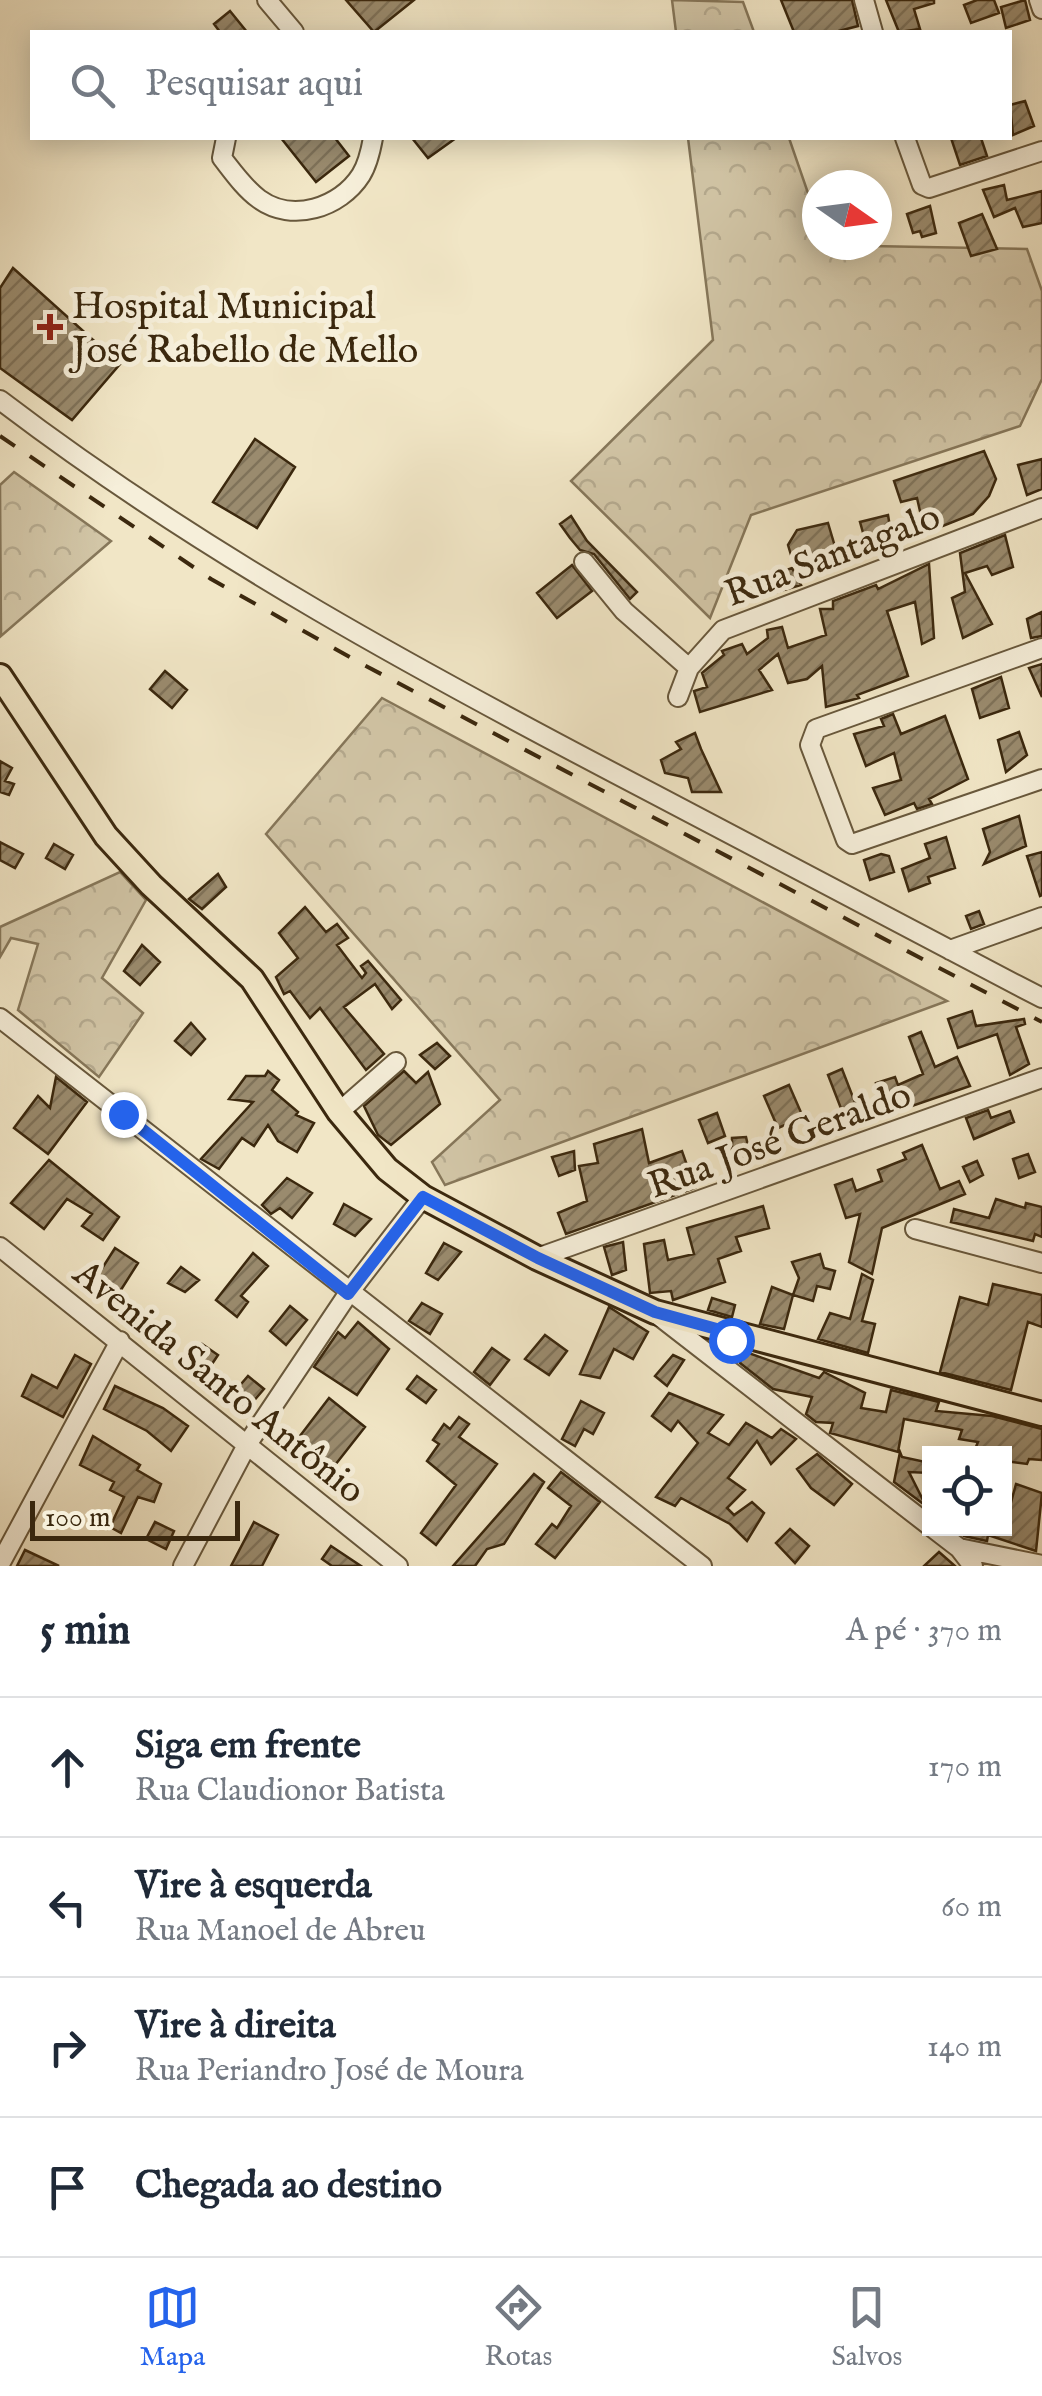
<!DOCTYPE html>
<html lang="pt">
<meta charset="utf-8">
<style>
:root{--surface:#fff;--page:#f2f2f3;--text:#1f2937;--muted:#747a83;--line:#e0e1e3;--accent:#2563eb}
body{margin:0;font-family:"IM FELL English",serif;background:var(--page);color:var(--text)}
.controls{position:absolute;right:30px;bottom:30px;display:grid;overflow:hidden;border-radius:0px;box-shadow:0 5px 25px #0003}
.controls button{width:90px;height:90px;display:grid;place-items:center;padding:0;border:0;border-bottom:2px solid var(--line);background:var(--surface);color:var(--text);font:50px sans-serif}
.compass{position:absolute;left:802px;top:170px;width:90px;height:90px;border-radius:50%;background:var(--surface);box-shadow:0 5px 25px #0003;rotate:104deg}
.scale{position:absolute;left:30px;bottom:25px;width:210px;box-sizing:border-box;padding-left:10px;border:5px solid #3b280e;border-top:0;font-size:28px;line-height:35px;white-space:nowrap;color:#3b280e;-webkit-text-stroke:8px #f6efda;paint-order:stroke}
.stop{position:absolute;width:30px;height:30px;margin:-22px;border:8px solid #2563eb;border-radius:50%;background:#fff}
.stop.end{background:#2563eb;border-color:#fff;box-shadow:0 2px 10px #0008}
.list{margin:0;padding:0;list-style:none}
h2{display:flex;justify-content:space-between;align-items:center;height:130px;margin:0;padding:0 40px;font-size:42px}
h2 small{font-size:32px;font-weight:400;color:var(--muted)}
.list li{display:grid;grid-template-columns:65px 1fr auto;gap:30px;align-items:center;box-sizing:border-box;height:140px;padding:0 40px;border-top:2px solid var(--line)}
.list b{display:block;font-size:38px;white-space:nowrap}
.list p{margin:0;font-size:32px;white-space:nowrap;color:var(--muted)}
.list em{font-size:32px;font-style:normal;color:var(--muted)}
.icon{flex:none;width:55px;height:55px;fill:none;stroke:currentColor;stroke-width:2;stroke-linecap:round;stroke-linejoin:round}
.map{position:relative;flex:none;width:1042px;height:1566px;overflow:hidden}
.search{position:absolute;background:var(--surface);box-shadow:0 5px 25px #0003;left:30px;right:30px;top:30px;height:110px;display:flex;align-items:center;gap:25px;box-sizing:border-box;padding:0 35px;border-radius:0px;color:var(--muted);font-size:38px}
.sheet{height:690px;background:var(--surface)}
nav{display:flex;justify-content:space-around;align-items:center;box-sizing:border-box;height:140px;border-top:2px solid var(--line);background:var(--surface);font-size:28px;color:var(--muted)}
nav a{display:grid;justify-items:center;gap:5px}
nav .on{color:var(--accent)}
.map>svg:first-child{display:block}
.forest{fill:url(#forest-crowns);stroke:#86775a;stroke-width:2.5}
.building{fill:url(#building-hatch);stroke:#3b280e;stroke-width:2.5}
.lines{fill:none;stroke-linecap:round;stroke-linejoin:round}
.minor-casing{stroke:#68583c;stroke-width:22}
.major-casing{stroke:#3b280e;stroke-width:28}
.minor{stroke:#f6efda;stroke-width:18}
.major{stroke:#f1e6c6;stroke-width:22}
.rail{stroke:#3b280e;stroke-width:4;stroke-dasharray:18 18;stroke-linecap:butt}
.route{stroke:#2563eb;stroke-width:12}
.poi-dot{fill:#8f2418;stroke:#f6efda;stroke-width:4}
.labels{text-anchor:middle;stroke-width:10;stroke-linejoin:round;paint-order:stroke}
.poi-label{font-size:38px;fill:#3b280e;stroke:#f6efda;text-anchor:start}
.street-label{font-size:38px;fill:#3b280e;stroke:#f6efda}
</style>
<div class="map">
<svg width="1042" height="1566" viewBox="0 0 1042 1566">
<defs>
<pattern id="forest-crowns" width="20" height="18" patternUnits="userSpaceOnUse" patternTransform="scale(2.5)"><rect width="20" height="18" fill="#d2c6a7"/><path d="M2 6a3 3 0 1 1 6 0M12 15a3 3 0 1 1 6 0" fill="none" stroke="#b5aa8f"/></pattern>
<pattern id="building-hatch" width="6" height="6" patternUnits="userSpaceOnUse" patternTransform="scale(2.5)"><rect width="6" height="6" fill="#9a8b6e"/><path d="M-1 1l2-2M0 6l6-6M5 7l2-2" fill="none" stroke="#7f7259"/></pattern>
</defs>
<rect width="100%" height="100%" fill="#f1e6c6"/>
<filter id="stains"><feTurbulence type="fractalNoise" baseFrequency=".002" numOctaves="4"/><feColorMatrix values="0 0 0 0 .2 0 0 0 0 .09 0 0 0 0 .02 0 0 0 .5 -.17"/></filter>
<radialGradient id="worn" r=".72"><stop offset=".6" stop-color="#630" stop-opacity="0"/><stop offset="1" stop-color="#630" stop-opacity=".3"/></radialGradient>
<!-- forest -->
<path class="forest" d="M672 0 743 2 754 32H676Z
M688 138H789L817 219V245L1027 249 1042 291V379L1020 426 751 515 710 618 571 481 713 340Z
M14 472 111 541 1 636 0 485Z
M382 698 947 1001 445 1185 432 1162 500 1100 266 834Z
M120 872 146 900 102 978 143 1013 99 1077 18 1010 38 944 11 938 0 957V927Z"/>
<!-- building -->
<path class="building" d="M346 0H414L374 32Z
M781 0H852L858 26 835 32H794Z
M886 0H934V3L914 9 920 29 899 32Z
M977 0H994L999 13 971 23 964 5Z
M1025 0 1030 20 1006 28 1001 7Z
M230 11 247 32H220L214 24Z
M1025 101 1034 126 1013 135 1010 105Z
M281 138H335L349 156 316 182Z
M412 138H456L428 158Z
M951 138H981L987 156 960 165Z
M1004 185 1007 200 1042 191V223L1023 227 1015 208 994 217 983 190Z
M930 206 936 233 922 237 920 231 913 233 907 214Z
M982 214 997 249 971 256 959 223Z
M13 268 120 364 72 420 0 368V288Z
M255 439 295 467 257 528 213 502Z
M984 451 996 479 989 496 973 514 925 533 917 498 901 502 894 481Z
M1042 459V489L1027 495 1018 465Z
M888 515 893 545 869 554 860 522Z
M571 516 587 541 637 592 630 599 594 554 580 550 570 538 560 524Z
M828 523 836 550 794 565 788 545 797 530Z
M1005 535 1013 567 992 575 987 566 965 573 992 624 963 638 952 598 965 592 960 553Z
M929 564 934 638 922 644 915 602 887 611 908 676 857 695 859 698 826 707 822 666 807 679 788 683 778 654 759 670 772 690 700 712 694 691 707 687 702 673 724 655 722 651 742 644 747 654 768 638 767 630 782 627 788 648 826 635 820 609H833V601L876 585 878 589Z
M572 565 592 591 557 618 537 593Z
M792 568 801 585 777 592 772 575Z
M1042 612V636L1031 638 1027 619Z
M1042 664V697L1029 668Z
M165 671 187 690 172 708 150 689Z
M1001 677 1009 708 980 718 972 689Z
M893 714 901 734 945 716 968 779 929 799 932 804 917 809 914 803 885 815 873 788 901 780 894 753 866 766 854 734 884 726 881 719Z
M1019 732 1027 755 1006 772 998 740Z
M695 733 701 749 721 792H692L688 778 665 773 661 760 681 749 676 742Z
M0 761 12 768 5 781 14 784 9 795 0 792Z
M1019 816 1026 846 984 864 990 852 983 829Z
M946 837 955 868 928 877 930 883 909 891 902 869 930 858 925 844Z
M0 842 23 854 15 868 0 860Z
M54 844 73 855 65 869 46 858Z
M1042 852V895L1040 896 1027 856Z
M881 854 889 856 894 872 870 880 864 860Z
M218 874 226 887 202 909 189 899Z
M305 907 326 932 337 924 348 938 337 945 362 978 366 973 361 966 368 961 401 1000 392 1009 375 984 344 1007 384 1054 366 1070 320 1008 310 1018 290 991 284 994 276 977 298 958 279 933Z
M979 911 984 924 971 929 966 916Z
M142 945 160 962 140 985 124 971Z
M972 1011 976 1026 1024 1019 1025 1024 1016 1027 1029 1064 1010 1075 997 1034 958 1048 948 1019Z
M191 1023 205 1039 191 1055 175 1041Z
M921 1032 935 1067 957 1057 970 1086 886 1115 876 1083 895 1077 898 1085 923 1074 909 1037Z
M437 1043 450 1056 435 1069 420 1055Z
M842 1069 856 1105 842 1111 828 1075Z
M268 1071 279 1080 272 1090 298 1112 296 1115 314 1123 297 1152 278 1141 268 1125 254 1146 242 1138 219 1169 201 1159 253 1102 229 1099 246 1076H265Z
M404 1071 416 1083 428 1072 440 1104 391 1145 378 1135 364 1106Z
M56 1077 87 1102 48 1154 14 1128 38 1096 50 1108Z
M789 1085 803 1117 778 1128 764 1096Z
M988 1110 991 1118 1010 1111 1014 1122 974 1139 966 1118Z
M717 1113 725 1136 708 1143 699 1120Z
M642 1129 649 1163 682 1151 695 1188 566 1234 558 1213 587 1201 579 1166 598 1163 594 1144Z
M746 1137 751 1159H732V1138Z
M922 1145 940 1189 959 1181 965 1194 882 1228 872 1274 849 1262 860 1214 846 1218 835 1185 852 1179 856 1191 882 1181 878 1170 906 1159 903 1153Z
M574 1151 575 1170 559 1176 552 1157Z
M1028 1154 1035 1172 1019 1178 1013 1159Z
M49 1160 119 1217 103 1240 82 1226 92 1214 67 1199 44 1229 11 1203Z
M977 1161 983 1175 970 1182 963 1167Z
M287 1178 312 1193 292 1218 280 1208 271 1214 262 1205Z
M996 1199 1025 1208 1026 1203 1042 1207V1237L1035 1234 1033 1241 951 1222 954 1209 989 1218Z
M344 1204 371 1219 355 1236 334 1224Z
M763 1206 769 1228 736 1237 741 1251 718 1259 725 1282 673 1300 671 1291 650 1293 644 1244 664 1240 668 1260 694 1254 687 1228Z
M623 1242 626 1270 612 1275 604 1247Z
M444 1243 461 1252 438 1280 426 1273Z
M115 1248 138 1263 119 1293 96 1278Z
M253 1253 268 1266 241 1296 248 1302 237 1317 216 1300Z
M820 1254 824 1268 835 1271 830 1289 817 1286 813 1301 793 1295 799 1278 792 1262Z
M181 1267 199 1280 185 1292 168 1283Z
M862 1274 873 1280 862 1321 875 1324 868 1353 818 1339 830 1313 850 1319Z
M993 1284 1042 1295V1327L1028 1322 1011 1390 940 1372 960 1297 988 1305Z
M772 1287 793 1295 784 1329 760 1324Z
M712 1298 735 1305 732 1317 708 1310Z
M422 1303 442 1314 430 1334 409 1321Z
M290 1306 307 1320 286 1345 270 1331Z
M609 1307 648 1332 633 1359 614 1349 600 1378 580 1374Z
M358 1322 389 1349 357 1395 314 1367 338 1332 345 1338Z
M545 1335 567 1351 549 1375 525 1359Z
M202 1344 218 1355 204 1376 188 1365Z
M492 1348 509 1360 490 1385 474 1372Z
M743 1351 819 1378 824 1372 865 1393 861 1408 886 1412 891 1390 939 1402 936 1411 992 1416 1042 1429V1460L1029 1459 1027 1464 1004 1461V1454H973L978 1442 959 1439 962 1430 904 1419 898 1452 830 1433 833 1423 816 1422 806 1414 812 1397 773 1389 740 1363Z
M75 1355 91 1364 63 1417 22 1396 32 1375 57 1388Z
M673 1355 684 1360 667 1386 655 1376Z
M248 1376 264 1389 245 1411 229 1398Z
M417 1376 436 1390 426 1403 407 1389Z
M115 1386 163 1408 188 1426 171 1451 147 1431 104 1409Z
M669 1393 723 1415 708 1433 729 1445 746 1423 772 1438 781 1429 796 1439 771 1464 757 1441 728 1478 745 1490 727 1508 734 1515 752 1502 764 1513 747 1541 730 1524 681 1498 675 1506 656 1497 698 1443 678 1421 671 1431 652 1416Z
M329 1398 365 1427 328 1474 293 1445Z
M581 1401 604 1413 593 1434 584 1429 575 1446 562 1439Z
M459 1417 469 1424 459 1437 497 1464 436 1545 421 1533 456 1485 427 1461 439 1444 433 1440 444 1424 450 1429Z
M93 1436 140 1465 137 1470 161 1484 154 1502 138 1497 121 1533 110 1527 124 1497 110 1490 114 1482 80 1465Z
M900 1452 902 1457 930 1463V1473L909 1472 926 1506 894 1482Z
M817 1454 852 1484 834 1505 811 1488 797 1469Z
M561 1472 600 1502 555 1558 536 1544 552 1524 557 1528 571 1506 548 1488Z
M534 1474 544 1482 504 1544 487 1549 475 1566H453Z
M1016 1484 1042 1493 1036 1551 988 1535 987 1541 964 1536 966 1528H1004Z
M155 1522 174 1531 166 1549 146 1539Z
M254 1522 278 1535 262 1566H231Z
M790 1529 809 1546 795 1563 776 1543Z
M331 1546 361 1566H332L322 1559Z
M25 1550 59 1566H17Z
M939 1552 955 1566H924Z"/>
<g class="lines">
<defs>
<path id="minor" d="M267 0 294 32
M864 0 873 32
M1039 0 1042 9
M226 138 222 158C233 172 244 188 259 199 292 223 340 208 361 175 368 164 371 149 373 138
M905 138 922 185 929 188 1042 151
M0 400C203 555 428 676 654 794 783 862 912 931 1042 998
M584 562 624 611 689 668
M1042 648 816 729 810 745 846 840 852 844 1042 779
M678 697 689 668 723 630 1042 508
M950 950 1042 917
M0 1018 702 1566
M339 1112 396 1062
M915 1229 1042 1263
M0 1247 398 1566
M537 1258 1042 1078
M659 1316 930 1526
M933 1528 959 1548 973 1566
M959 1548 1042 1565
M0 1564 120 1341
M183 1566 248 1443 348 1294 423 1197"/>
<path id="major" d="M0 676 106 836 151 885 252 979 339 1112 387 1169 423 1197 537 1258 655 1312 1042 1414"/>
</defs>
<!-- minor casing -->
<use href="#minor" class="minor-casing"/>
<!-- major casing -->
<use href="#major" class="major-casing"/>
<!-- minor -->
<use href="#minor" class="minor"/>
<!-- major -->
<use href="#major" class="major"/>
<!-- rail -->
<path class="rail" d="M0 436 211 579 364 665 1042 1022"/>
</g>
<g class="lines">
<!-- route -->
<path class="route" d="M123 1114 348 1294 423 1197 538 1258 655 1312 742 1336 731 1340"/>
</g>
<!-- markers -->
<path class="poi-dot" d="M45 312h10v10h10v10h-10v10h-10v-10h-10v-10h10z"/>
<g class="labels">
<!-- poi labels -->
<g class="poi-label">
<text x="72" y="318">Hospital Municipal<tspan x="72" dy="44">José Rabello de Mello</tspan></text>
</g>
<!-- street labels -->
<g class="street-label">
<text transform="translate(832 554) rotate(-21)" y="13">Rua Santagalo</text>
<text transform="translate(779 1139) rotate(-20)" y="13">Rua José Geraldo</text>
<text transform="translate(220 1381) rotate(39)" y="13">Avenida Santo Antônio</text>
</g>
</g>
<rect width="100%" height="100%" filter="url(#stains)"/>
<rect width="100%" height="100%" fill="url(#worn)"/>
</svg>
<div class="controls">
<button><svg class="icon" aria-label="locate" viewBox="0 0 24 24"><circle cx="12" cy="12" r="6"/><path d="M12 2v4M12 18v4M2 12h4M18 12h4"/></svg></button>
</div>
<svg class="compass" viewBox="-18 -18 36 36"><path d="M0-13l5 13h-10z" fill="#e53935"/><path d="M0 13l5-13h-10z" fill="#747a83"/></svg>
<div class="scale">100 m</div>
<div class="stop" style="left:731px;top:1340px"></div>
<div class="stop end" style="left:123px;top:1114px"></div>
<div class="search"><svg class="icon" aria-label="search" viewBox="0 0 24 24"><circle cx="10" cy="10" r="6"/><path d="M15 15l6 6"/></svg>Pesquisar aqui</div>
</div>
<section class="sheet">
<h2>5 min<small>A pé · 370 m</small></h2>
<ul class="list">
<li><svg class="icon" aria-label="ahead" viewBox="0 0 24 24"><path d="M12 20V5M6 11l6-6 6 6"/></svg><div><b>Siga em frente</b><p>Rua Claudionor Batista</p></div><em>170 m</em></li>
<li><svg class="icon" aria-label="left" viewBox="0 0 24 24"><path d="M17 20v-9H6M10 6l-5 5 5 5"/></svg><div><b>Vire à esquerda</b><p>Rua Manoel de Abreu</p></div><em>60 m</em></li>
<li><svg class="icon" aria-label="right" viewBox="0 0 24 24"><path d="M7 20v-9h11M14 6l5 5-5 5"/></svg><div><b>Vire à direita</b><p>Rua Periandro José de Moura</p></div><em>140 m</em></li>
<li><svg class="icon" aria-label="arrive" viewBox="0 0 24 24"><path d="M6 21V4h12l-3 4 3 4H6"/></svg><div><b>Chegada ao destino</b></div></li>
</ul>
</section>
<nav>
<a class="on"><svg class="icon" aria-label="map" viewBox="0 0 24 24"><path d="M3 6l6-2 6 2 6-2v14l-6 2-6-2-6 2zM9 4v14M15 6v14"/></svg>Mapa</a>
<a><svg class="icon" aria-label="directions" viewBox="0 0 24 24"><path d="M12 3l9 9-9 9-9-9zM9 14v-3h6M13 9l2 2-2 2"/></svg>Rotas</a>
<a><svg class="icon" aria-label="saved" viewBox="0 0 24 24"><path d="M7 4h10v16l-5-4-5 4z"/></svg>Salvos</a>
</nav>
